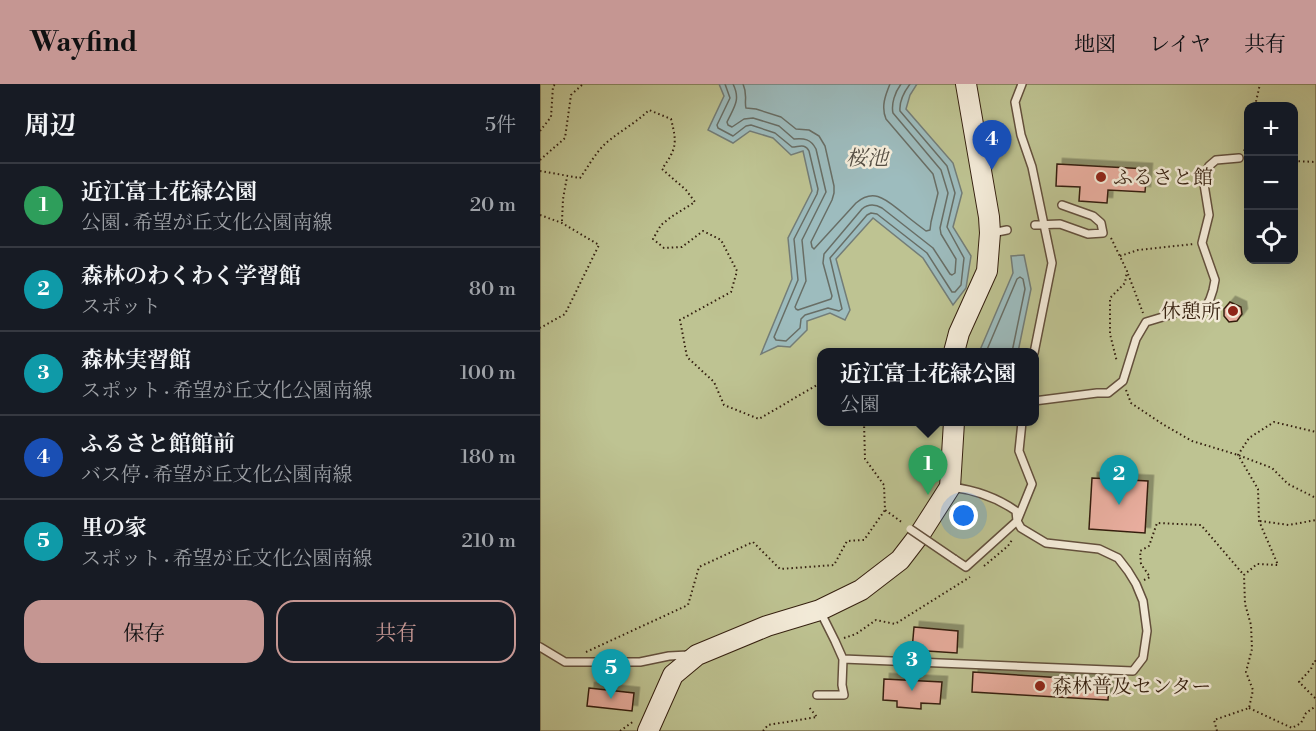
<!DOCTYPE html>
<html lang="ja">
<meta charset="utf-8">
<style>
:root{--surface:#171b24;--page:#242831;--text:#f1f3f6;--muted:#9ea1a6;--line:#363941;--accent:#c59692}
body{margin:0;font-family:"Libre Bodoni","Noto Serif JP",serif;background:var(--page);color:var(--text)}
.controls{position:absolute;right:18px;top:18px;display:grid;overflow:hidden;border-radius:12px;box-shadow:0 6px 24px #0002}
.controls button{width:54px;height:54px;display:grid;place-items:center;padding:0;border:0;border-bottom:2px solid var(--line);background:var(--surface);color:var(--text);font:30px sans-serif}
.you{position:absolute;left:424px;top:432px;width:21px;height:21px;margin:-15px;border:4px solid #fff;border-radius:50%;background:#1a73e8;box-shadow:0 0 0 9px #1a73e833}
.badge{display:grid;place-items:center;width:39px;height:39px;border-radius:50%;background:var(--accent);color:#fff;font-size:20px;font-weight:700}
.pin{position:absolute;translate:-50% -50px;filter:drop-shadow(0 2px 3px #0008)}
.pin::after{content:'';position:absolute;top:32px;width:21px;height:18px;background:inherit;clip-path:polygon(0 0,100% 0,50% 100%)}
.popup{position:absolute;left:277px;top:264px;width:222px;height:78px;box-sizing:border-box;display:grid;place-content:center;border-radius:12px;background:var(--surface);filter:drop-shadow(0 2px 4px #0005);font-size:20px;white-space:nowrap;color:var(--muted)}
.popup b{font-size:22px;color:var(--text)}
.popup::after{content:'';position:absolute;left:50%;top:100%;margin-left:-12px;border:12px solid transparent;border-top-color:var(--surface)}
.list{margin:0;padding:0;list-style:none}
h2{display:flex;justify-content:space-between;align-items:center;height:78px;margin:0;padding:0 24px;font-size:26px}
h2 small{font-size:20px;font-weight:400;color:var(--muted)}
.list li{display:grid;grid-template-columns:39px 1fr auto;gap:18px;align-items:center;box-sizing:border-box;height:84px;padding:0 24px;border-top:2px solid var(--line)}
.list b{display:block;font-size:22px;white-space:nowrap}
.list p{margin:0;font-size:20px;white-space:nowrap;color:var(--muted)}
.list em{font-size:20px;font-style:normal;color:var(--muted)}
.actions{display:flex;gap:12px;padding:18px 24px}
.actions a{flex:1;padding:14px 0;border:2px solid var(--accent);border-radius:18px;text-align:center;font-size:21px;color:var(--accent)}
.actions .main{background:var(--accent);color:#111}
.icon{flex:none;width:33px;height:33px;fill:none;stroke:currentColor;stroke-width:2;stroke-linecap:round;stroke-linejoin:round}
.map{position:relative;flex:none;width:776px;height:647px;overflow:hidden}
header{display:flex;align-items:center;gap:36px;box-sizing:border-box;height:84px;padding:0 30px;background:var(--accent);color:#111}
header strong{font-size:28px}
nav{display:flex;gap:33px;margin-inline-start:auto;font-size:21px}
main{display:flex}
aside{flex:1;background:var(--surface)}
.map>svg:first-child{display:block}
.green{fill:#bec392;stroke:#797150;stroke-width:1.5;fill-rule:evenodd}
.water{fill:#9dbcbe;stroke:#737d78;stroke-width:1.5}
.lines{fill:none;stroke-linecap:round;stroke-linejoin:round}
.shore{stroke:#686e66;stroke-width:1.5}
.building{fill:#e8ad9e;stroke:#341f0f;stroke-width:1.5;filter:url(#shadow)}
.lane-casing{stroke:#63503d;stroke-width:10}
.secondary-casing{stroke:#341f0f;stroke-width:22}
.path{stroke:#341f0f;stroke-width:2;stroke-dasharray:1.5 3;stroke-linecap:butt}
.lane{stroke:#f5eddb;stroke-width:7}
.secondary{stroke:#f5eddb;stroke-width:20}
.lane-bridge-casing{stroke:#63503d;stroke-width:10;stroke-linecap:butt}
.lane-bridge{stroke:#f5eddb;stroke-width:7}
.poi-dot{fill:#8f2418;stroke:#f5eddb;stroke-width:2}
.labels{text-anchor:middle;stroke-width:5;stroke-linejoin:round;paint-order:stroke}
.poi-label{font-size:20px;fill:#341f0f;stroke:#f5eddb;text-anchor:start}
.water-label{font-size:21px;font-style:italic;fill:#544e44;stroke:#f5eddb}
</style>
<header>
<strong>Wayfind</strong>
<nav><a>地図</a><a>レイヤ</a><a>共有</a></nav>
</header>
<main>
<aside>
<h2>周辺<small>5件</small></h2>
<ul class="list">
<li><span class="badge" style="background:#2e9e5b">1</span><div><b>近江富士花緑公園</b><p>公園 · 希望が丘文化公園南線</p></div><em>20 m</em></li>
<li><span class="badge" style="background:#0f9aa8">2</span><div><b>森林のわくわく学習館</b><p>スポット</p></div><em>80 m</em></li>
<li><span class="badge" style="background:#0f9aa8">3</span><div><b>森林実習館</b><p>スポット · 希望が丘文化公園南線</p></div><em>100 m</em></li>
<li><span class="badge" style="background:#1a4fb4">4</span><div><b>ふるさと館館前</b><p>バス停 · 希望が丘文化公園南線</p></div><em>180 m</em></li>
<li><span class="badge" style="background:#0f9aa8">5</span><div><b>里の家</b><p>スポット · 希望が丘文化公園南線</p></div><em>210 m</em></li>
</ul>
<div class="actions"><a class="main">保存</a><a>共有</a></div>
</aside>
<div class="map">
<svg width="776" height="647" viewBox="0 0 776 647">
<defs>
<filter id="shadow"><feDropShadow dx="5.5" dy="-5.5" stdDeviation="0" flood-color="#0004"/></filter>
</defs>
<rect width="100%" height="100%" fill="#efe4c7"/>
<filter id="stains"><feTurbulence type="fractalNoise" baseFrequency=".00333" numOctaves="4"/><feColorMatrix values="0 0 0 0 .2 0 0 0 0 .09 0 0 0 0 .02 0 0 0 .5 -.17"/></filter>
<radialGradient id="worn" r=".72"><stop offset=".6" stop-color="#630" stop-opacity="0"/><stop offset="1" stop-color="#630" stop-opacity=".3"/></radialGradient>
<!-- green -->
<path class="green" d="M0 0H776V647H0ZM708 22H754V176H708ZM282 268H494V338H282Z"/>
<!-- water -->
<path class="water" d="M179 0H377L370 11 366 25 413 79 422 109 413 143 431 172 426 204 413 221 383 174 333 134 296 175 310 226 305 236 290 229 267 237V246L250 263 238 262 221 270 252 195 248 154 272 107 263 67 251 71 233 54 210 47 193 59 168 46 184 12Z
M484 171 491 205 478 268H442L440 266 473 189 471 172Z"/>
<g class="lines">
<!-- shore -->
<path class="shore" d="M185 0 190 14 177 41 178 44 193 52 206 42 211 41 235 49 252 63C259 63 265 59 269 67L278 105 277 110 254 155 258 196 234 253 236 256 246 257 260 244 261 235 265 231 288 224 299 227 302 225 290 174 327 131 331 129 337 130 387 169 412 208H415L421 201 424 174 407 143 415 109 407 82 360 27C359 17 364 8 370 0
M193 0C201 16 194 23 187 38L188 41 192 43 204 35 213 34 239 42 254 55C264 54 271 55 276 65L286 108 262 156 266 197 255 223 256 225 258 226 291 215 292 212 283 179 284 170 322 125C328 120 335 120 342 124L393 164 410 190 412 191 415 189 416 175 401 150 400 144 408 109 401 86 353 29C351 20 355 8 361 0
M203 0C208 11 204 17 206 24L216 25 241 33 256 45 269 46 279 52 285 62 294 102V109L292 116 271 158 272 163 274 165 316 119C335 103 347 117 363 129 370 135 378 141 386 147L390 146 391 138 398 109 393 90 346 35C341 23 345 12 350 0
M446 268 477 195 480 193 483 195 485 205 472 268"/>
</g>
<!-- building -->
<path class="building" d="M517 80 607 85 605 108 568 106 567 119 539 117 540 103 516 102Z
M690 218 701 223 702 230 697 237 689 238 684 232V225Z
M552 394 608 397 605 449 549 445Z
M374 543 418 547 417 569 372 566Z
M433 588 569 597 568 616 432 608Z
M344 595 402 598 400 620 381 619V625L357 623V617L343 616Z
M49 604 94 609 92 627 47 622Z"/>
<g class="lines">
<defs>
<path id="lane" d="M482 0 475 18 481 51 492 83 512 179 494 269
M495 141 520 140 548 150 563 149 561 139 553 132 522 121
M452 149 467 146
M494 317 557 309H568L583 297 596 255 606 238 646 226 660 231 665 225 670 215 673 206 675 196 662 159 669 131 663 94 669 82 676 76 699 74
M414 475 426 483 477 437 492 400 479 367 482 338
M281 529 295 557 303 575 593 587 603 574 607 547 603 517 596 500 588 487 578 474 559 465 506 459 481 444 477 437 476 427C456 413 436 406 411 403
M0 563 25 578H100L129 572 148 571
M277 611H304L302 601 303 575"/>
<path id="secondary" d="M414 268 419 249 447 187 450 149 449 133 426 0
M108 647 133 591 157 571 227 542 280 526 321 506 360 476 380 450 410 403 414 338"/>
</defs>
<!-- lane casing -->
<use href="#lane" class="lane-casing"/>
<!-- secondary casing -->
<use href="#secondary" class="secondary-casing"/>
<!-- path -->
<path class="path" d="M715 22 720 0
M0 47 11 33 13 2 16 0
M704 67 708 58
M0 76 25 54 31 11 43 0
M754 77 776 78
M0 87 40 94C48 83 56 68 66 59 80 47 96 39 109 26L131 35C137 59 137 64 122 85L146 106 155 118 131 133 121 141 113 155 124 164 142 163 163 147 181 156 197 187 191 208 140 236 147 273 174 298 184 321 219 335 282 298
M0 131 22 139 59 161 25 230 0 244
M22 137 23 115 27 93
M571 154 587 187 585 199 570 214V250L577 278
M580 172 598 166 654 160
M588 190 603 229
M586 306 591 319 624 341 652 357 698 371 732 384 748 400 776 414
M324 338 325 375 344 401 345 426 363 439
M720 437 749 441 776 436
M444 482 468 462 472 456
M604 496 610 493 601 480 600 467 609 462 617 439 661 441 703 490
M304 554 316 550 336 536 355 540 430 493
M46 568 148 521 159 483 213 458 240 485 294 481 307 457 324 456 345 426
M776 577H774L771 585 759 598 776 615
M709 624 752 644 761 639 766 629 776 622
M80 647 94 637
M223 647 228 641 277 633 268 622
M677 647 674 636 709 624 713 606 706 588 712 565 711 541 705 520 704 491 717 480 738 481 719 437 718 405 698 371 709 354 734 338 776 348"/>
<!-- lane -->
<use href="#lane" class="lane"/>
<!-- secondary -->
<use href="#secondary" class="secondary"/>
<defs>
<path id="lane-bridge" d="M370 445 414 475"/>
</defs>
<!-- lane-bridge casing -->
<use href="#lane-bridge" class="lane-bridge-casing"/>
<!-- lane-bridge -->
<use href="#lane-bridge" class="lane-bridge"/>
</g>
<!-- markers -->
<g class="poi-dot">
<circle cx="561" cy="93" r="6"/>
<circle cx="693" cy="227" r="6"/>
<circle cx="500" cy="602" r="6"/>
</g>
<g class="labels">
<!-- poi labels -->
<g class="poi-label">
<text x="573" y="100">ふるさと館</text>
<text x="681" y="234" text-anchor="end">休憩所</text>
<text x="512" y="609">森林普及センター</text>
</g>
<!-- water labels -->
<g class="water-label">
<text x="327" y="81">桜池</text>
</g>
</g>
<rect width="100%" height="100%" filter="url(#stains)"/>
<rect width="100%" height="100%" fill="url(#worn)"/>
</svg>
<div class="controls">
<button>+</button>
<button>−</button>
<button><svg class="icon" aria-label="locate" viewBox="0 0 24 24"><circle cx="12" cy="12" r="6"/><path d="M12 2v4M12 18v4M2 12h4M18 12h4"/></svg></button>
</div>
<div class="you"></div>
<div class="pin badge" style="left:388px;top:411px;background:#2e9e5b">1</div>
<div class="popup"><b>近江富士花緑公園</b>公園</div>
<div class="pin badge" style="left:579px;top:421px;background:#0f9aa8">2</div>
<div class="pin badge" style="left:372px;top:607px;background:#0f9aa8">3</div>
<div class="pin badge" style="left:452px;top:86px;background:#1a4fb4">4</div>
<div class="pin badge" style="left:71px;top:615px;background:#0f9aa8">5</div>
</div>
</main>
